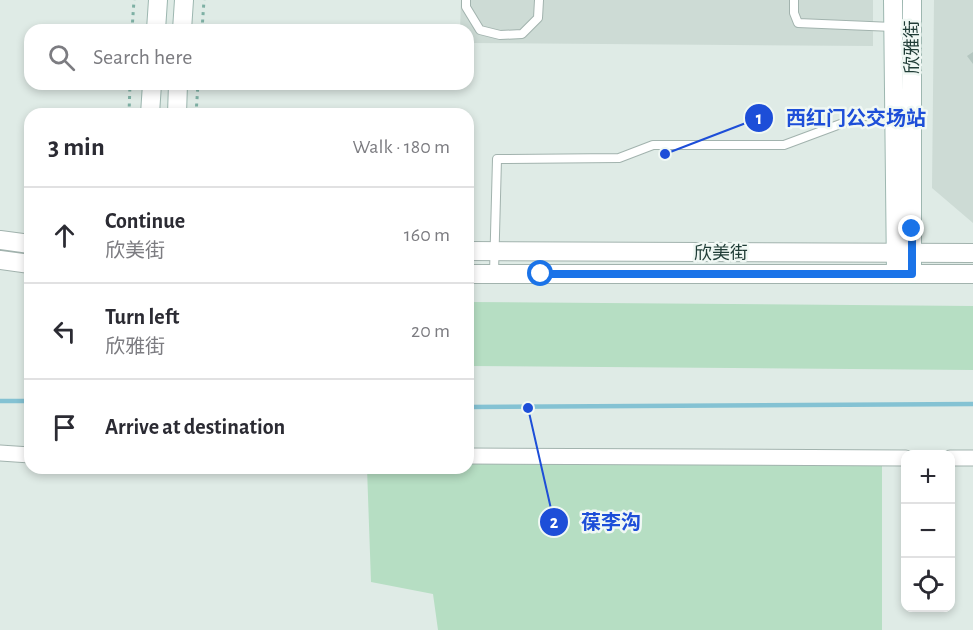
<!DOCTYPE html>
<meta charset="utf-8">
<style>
:root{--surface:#fff;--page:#f2f2f3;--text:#2b2b33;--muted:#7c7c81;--line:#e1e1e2}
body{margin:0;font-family:"Alegreya Sans","Noto Sans SC",sans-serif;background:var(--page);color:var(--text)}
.controls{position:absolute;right:18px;bottom:18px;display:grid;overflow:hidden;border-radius:12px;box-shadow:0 3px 9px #0003}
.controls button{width:54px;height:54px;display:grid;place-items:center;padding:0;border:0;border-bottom:2px solid var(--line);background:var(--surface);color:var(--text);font:30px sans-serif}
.stop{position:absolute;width:18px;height:18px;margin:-14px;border:4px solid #1a73e8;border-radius:50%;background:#fff}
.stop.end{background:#1a73e8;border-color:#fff;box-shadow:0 2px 6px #0008}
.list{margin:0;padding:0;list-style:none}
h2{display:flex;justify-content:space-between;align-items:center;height:78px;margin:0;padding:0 24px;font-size:26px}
h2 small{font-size:20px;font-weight:400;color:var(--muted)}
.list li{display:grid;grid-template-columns:39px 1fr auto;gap:18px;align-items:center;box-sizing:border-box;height:96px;padding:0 24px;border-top:2px solid var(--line)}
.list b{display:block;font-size:22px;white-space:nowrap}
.list p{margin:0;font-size:20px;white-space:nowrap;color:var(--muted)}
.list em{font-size:20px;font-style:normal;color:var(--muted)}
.icon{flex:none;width:33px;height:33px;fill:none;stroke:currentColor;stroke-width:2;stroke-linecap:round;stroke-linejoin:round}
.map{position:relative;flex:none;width:973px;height:630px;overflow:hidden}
.search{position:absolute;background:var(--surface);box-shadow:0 3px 9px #0003;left:24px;top:24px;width:450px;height:66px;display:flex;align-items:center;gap:15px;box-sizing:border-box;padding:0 21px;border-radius:18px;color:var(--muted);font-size:22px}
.panel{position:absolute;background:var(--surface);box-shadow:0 3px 9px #0003;left:24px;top:108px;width:450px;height:366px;border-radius:18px}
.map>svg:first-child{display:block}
.built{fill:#cddbd5}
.green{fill:#b6dec3}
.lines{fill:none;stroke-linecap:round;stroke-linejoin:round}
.stream{stroke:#84c2d3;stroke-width:4.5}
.building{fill:#b4c6c0}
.service-casing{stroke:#a2b3ae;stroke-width:10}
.minor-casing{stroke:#a2b3ae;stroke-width:17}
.tertiary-casing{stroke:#a2b3ae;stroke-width:20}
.secondary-casing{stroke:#9db7b0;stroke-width:20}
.path{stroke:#7eb0a4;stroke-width:3;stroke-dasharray:3 4.5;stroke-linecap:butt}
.service{stroke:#fff;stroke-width:8}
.minor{stroke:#fff;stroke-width:15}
.tertiary{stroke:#fff;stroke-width:18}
.secondary{stroke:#fff;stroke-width:18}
.route{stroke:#1a73e8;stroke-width:8}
.labels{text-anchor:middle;stroke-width:5;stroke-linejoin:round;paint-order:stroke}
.street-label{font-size:18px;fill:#1f3c36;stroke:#f0f8f4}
.leader{fill:none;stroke:#1d4ed8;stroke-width:2}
.callout-dot{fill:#1d4ed8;stroke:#f0f8f4;stroke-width:2}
.mark-label{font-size:18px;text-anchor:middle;font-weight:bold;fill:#fff}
.callout-label{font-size:20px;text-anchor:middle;font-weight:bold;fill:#1d4ed8;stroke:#f0f8f4;stroke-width:5;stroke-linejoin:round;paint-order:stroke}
</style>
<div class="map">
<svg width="973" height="630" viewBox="0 0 973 630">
<rect width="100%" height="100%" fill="#dfebe6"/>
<!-- built -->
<path class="built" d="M461 0H873V46L468 43V30H460Z
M934 0H973V223L932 188Z"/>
<!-- green -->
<path class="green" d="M468 302 973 306V370L468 366Z
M468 460H882V630H438L433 594 371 582 367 468H468Z"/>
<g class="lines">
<!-- stream -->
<path class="stream" d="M0 401H30
M468 407 973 404"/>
</g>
<!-- building -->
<path class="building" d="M973 52V64L967 56Z"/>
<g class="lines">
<defs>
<path id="service" d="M466 0V7L480 30 500 35 522 34 538 18 539 0
M794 0V13L798 23 893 27
M494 273 497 159 619 158 653 145H784L862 116 893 115"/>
<path id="minor" d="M0 453 30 455
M468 456 906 458
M950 458H973"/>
<path id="tertiary" d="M0 240 30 244
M468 251 973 253
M0 260 30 264
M468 274H973"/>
<path id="secondary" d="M893 0 896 274
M912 0V274
M156 30 158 0
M182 30 184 0
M150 114 152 84
M177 114 178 84"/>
</defs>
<!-- service casing -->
<use href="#service" class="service-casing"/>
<!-- minor casing -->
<use href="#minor" class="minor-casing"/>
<!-- tertiary casing -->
<use href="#tertiary" class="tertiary-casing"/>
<!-- secondary casing -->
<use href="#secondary" class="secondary-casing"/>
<!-- path -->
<path class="path" d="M132 30 134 0
M202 30 204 0
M129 114 130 84
M196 114 198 84"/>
<!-- service -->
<use href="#service" class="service"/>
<!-- minor -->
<use href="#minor" class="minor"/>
<!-- tertiary -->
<use href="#tertiary" class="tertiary"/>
<!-- secondary -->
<use href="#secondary" class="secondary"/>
</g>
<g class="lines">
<!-- route -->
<path class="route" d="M541 274H912V229"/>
</g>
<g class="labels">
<!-- street labels -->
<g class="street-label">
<text transform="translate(912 47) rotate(-90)" y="6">欣雅街</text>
<text x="721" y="259">欣美街</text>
</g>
</g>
<!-- callouts -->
<path class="leader" d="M665 154L759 118M528 408L554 522"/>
<g class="callout-dot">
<circle cx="665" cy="154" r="6"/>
<circle cx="528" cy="408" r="6"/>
<circle cx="759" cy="118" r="15"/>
<circle cx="554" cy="522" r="15"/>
</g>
<g class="mark-label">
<text x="759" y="124">1</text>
<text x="554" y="528">2</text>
</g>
<g class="callout-label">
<text x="856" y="125">西红门公交场站</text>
<text x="611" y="529">葆李沟</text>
</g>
</svg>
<div class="controls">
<button>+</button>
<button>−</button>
<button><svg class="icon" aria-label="locate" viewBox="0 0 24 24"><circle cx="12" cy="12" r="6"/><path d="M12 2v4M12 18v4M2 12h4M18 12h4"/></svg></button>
</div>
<div class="stop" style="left:541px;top:274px"></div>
<div class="stop end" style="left:912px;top:229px"></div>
<div class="search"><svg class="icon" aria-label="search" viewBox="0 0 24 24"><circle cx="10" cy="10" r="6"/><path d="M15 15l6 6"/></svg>Search here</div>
<section class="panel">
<h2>3 min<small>Walk · 180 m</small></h2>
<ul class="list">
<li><svg class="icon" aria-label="ahead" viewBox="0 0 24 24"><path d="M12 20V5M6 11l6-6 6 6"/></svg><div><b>Continue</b><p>欣美街</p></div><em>160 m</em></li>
<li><svg class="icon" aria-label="left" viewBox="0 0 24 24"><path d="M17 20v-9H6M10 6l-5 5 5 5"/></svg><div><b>Turn left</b><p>欣雅街</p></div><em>20 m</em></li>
<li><svg class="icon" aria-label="arrive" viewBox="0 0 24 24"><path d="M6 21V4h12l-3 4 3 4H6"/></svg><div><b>Arrive at destination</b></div></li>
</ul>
</section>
</div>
